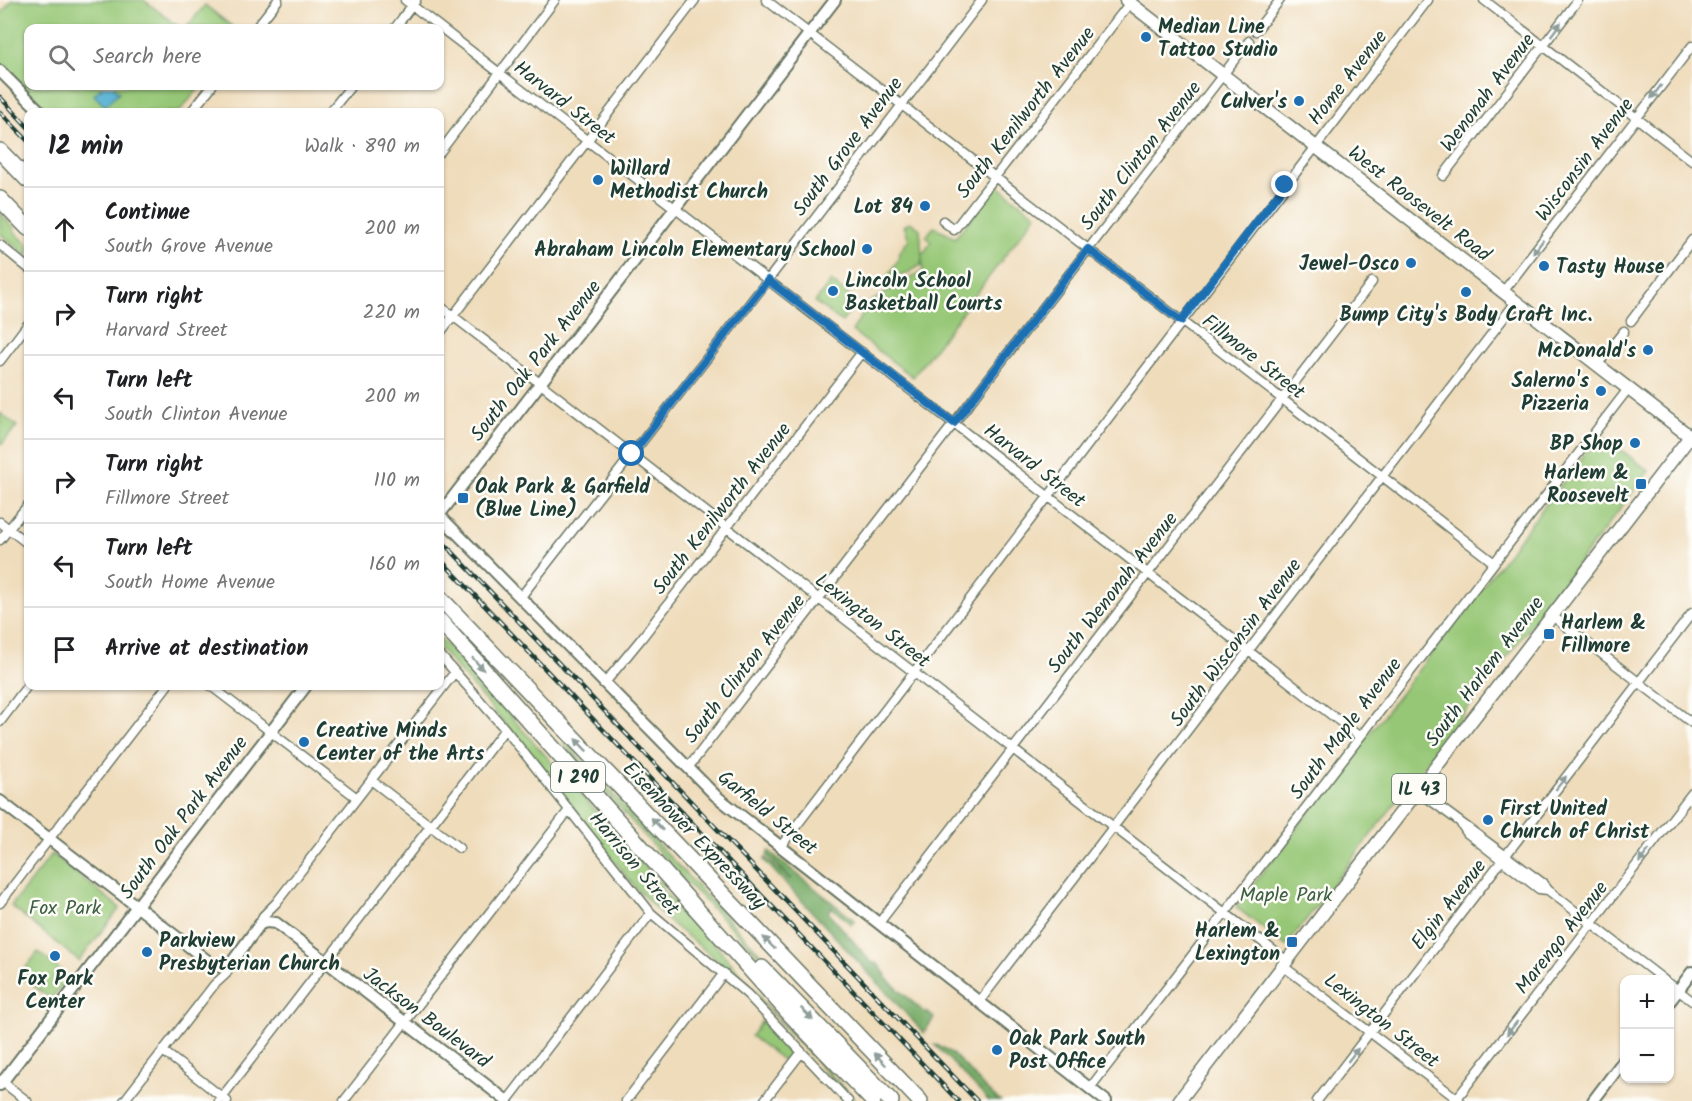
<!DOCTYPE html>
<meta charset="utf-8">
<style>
:root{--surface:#fff;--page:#f2f2f2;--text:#202124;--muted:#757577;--line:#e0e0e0}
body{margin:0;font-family:Kalam,sans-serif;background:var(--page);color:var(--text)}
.controls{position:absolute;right:18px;bottom:18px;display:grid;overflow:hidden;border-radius:12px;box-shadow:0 2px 4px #0004}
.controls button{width:54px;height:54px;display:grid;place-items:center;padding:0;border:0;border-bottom:2px solid var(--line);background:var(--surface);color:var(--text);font:30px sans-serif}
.stop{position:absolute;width:18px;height:18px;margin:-14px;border:4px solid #1f6fb2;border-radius:50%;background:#fff}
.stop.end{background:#1f6fb2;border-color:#fff;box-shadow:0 2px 6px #0008}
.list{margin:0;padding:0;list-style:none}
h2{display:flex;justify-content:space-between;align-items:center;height:78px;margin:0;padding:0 24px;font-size:26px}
h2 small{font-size:20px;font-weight:400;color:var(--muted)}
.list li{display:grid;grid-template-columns:39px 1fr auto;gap:18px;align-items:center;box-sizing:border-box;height:84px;padding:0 24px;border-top:2px solid var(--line)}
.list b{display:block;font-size:22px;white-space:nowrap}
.list p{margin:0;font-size:20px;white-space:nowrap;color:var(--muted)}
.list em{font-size:20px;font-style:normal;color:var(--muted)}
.icon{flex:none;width:33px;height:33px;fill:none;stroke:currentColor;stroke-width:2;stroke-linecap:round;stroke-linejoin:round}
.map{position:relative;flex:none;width:1692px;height:1101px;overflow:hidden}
.search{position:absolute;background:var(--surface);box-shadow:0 2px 4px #0004;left:24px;top:24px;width:420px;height:66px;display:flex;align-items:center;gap:15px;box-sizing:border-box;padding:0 21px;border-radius:12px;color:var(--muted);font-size:22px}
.panel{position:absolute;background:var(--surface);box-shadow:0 2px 4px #0004;left:24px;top:108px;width:420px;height:582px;border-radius:12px}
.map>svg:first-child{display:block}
.green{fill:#96c776;stroke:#5a8255;stroke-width:1.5}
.forest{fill:#78ac67;stroke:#4c744e;stroke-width:1.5}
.water{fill:#55b0d3;stroke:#3a7684;stroke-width:1.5}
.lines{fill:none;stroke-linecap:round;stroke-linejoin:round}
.minor-casing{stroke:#687563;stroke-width:11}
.tertiary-casing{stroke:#687563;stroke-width:14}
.secondary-casing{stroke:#687563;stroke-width:15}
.primary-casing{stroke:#687563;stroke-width:15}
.motorway-casing{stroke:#687563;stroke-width:18}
.minor{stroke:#fff;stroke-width:8}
.tertiary{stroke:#fff;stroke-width:10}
.secondary{stroke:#fff;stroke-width:12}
.primary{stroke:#fff;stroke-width:12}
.motorway{stroke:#fff;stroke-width:15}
.rail-casing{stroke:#1f3d34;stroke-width:4.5}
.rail{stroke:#fdfcf7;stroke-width:2;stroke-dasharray:7;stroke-linecap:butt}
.oneway{fill:#8f9e9a}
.route{stroke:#1f6fb2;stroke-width:8}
.poi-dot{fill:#1f6fb2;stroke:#fdfcf7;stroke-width:2}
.labels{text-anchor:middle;stroke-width:5;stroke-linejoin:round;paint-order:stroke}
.shield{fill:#fdfcf7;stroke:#62766e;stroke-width:1.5}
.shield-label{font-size:18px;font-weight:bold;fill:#1f3d34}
.poi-label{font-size:20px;font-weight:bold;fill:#1f3d34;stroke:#fdfcf7;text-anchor:start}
.street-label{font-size:20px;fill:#1f3d34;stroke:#fdfcf7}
.park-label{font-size:20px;fill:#3d6044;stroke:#fdfcf7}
</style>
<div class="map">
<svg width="1692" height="1101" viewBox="0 0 1692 1101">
<rect width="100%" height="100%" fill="#fdfcf7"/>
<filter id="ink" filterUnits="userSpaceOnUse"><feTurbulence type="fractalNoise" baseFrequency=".0167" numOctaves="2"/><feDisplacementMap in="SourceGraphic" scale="12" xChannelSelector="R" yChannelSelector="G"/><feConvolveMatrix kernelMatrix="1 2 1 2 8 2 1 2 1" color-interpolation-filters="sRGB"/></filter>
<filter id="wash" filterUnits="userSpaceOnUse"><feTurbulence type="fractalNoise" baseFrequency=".008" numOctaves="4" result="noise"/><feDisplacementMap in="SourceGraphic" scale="24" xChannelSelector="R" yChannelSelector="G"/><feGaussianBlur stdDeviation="1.35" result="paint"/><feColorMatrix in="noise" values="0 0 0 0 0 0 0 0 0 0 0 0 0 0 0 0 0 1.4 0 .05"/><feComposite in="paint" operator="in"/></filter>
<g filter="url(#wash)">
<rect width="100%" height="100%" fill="#efdcbb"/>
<!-- green -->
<path class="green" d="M12 0H144L180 28H28V86H201L179 112H49L0 63V15Z
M205 5 234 28H186Z
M997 185 1036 215 913 377 852 331 870 302 923 271 922 256 921 265 906 274 898 276 889 282 886 279 898 260 899 253 909 239 904 226 910 222 920 229 922 256 931 242 926 236 934 227 955 238Z
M0 213 15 229 14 231 28 245V256L0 234Z
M831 281 857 302 842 322 815 302Z
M0 413 17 426 2 444 0 443Z
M1600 434 1649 471 1286 946 1236 907Z
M440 638 663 886 661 889 693 921 692 923H695L702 930 761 997 760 999 856 1101H853L842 1090 760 1001 721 966 722 964 668 921 635 887 500 718 440 649Z
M565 741 653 839 815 1012 683 879 563 744Z
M52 854 120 908 79 961 11 906Z
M38 952 69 977 51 999 20 975Z
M762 1021 792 1051 784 1061 751 1036Z"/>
<!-- forest -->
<path class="forest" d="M769 851 855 921 851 924 831 907 828 912 871 962 878 964 886 975 885 977 925 1013 927 1012 934 1018 924 1033 764 860 766 858 790 879 791 878 767 855Z
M935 1045C955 1047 981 1089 1000 1101H989Z"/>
<!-- water -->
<path class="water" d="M103 86H113L119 92 105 106 94 95Z"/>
</g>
<g filter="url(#ink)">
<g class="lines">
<defs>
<path id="minor" d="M405 0 1360 737
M766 0 1493 562
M1484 0 1692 161
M256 28 278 0
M395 28 416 0
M1256 31 1280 0
M191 112 212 86
M330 112 351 86
M440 152 555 0
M1443 176 1578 0
M943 221 954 230 1132 0
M0 245 28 268
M1503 292 1692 46
M440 306 1287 961
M1631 321 1692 240
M440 333 695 0
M0 361 28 324
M1597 365 1624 331
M0 522 28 544
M0 540 28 505
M520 598 768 280 982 0
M1551 615 1692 723
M440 655 505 729 651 913 747 994 848 1101
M604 684 641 639 862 352
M211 686 357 798
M0 722 28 685
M688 768 1249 41
M371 780 459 848
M1418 791 1544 884 1548 890 1664 980
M1461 824 1467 833 1539 889 1548 890
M781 846 1428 0
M0 903 167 686
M879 923 1372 282
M260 924 263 916 276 903 455 672
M1283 966 1460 1101
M1670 984 1692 1001
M979 1002 1516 302
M163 1051 227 1101
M0 1080 27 1101
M1090 1088 1628 389
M124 1101 214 985 226 974 230 965
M219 1101 505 729
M344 1101 569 810
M507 1101 651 913
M626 1101 724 973
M764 1101 801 1053
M1317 1101 1692 613
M1455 1101 1692 793"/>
<path id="tertiary" d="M0 71 41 112
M440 514 835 0
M440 516 716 796 1106 1101
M0 801 213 965 222 967 230 965 260 924 266 922 276 923 507 1101
M1670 1001 1692 972
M0 1085 306 686
M1593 1101 1624 1060"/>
<path id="secondary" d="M1126 0 1692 438"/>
<path id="primary" d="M1179 1101 1692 434"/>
<path id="motorway" d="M0 151 28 180
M0 199 28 228
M440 598 920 1101
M440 621 789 1013 873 1101
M762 968 891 1101"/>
</defs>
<!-- minor casing -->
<use href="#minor" class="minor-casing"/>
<!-- tertiary casing -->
<use href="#tertiary" class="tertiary-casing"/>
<!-- secondary casing -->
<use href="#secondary" class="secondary-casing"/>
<!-- primary casing -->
<use href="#primary" class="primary-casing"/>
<!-- motorway casing -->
<use href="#motorway" class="motorway-casing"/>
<!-- minor -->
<use href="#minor" class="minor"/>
<!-- tertiary -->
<use href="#tertiary" class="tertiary"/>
<!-- secondary -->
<use href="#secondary" class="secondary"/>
<!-- primary -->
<use href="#primary" class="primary"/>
<!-- motorway -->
<use href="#motorway" class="motorway"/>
<defs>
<path id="rail" d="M0 97 28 127
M0 112 28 141
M440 539 977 1101
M440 559 958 1101"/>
</defs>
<!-- rail casing -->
<use href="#rail" class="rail-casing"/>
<!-- rail -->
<use href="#rail" class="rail"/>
</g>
<!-- one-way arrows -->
<defs><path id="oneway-solid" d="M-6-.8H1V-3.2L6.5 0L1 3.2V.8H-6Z" transform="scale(1.5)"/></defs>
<g class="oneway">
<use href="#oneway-solid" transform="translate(1556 29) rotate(-53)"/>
<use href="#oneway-solid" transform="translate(1656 92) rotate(127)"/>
<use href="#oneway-solid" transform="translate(1538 247) rotate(127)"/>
<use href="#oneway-solid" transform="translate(478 664) rotate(48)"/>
<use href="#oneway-solid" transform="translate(581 745) rotate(-134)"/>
<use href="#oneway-solid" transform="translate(1561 783) rotate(-52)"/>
<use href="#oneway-solid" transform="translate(657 824) rotate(-133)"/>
<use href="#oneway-solid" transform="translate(1644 856) rotate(128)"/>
<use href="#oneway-solid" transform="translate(769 943) rotate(-134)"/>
<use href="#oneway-solid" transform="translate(807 1014) rotate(45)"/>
<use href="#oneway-solid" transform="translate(1512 1028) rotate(128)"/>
<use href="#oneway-solid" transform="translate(1353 1055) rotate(-52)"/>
<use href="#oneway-solid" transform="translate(880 1059) rotate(-134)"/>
</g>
</g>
<g class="lines" filter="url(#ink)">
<!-- route -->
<path class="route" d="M632 454 768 280 954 423 1088 249 1181 321 1285 185"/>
</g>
<!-- markers -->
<g class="poi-dot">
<circle cx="1146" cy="37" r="6"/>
<circle cx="1299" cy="101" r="6"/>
<circle cx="598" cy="180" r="6"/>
<circle cx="925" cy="206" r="6"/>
<circle cx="867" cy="249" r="6"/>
<circle cx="1411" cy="263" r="6"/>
<circle cx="1544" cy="266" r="6"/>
<circle cx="833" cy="291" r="6"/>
<circle cx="1466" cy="292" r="6"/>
<circle cx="1648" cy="350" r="6"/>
<circle cx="1601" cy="391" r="6"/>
<circle cx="1635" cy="443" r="6"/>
<rect x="1635" y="478" width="12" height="12" rx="3"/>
<rect x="457" y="492" width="12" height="12" rx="3"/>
<rect x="1543" y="628" width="12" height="12" rx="3"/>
<circle cx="304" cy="742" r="6"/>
<circle cx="1488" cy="820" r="6"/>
<rect x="1286" y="936" width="12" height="12" rx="3"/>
<circle cx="147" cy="952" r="6"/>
<circle cx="55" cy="956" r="6"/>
<circle cx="997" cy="1050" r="6"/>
</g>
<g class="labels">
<!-- shield labels -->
<g class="shield">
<rect x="551" y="762" width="54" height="30" rx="4.5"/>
<rect x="1392" y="774" width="54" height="30" rx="4.5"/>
</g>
<g class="shield-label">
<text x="578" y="783">I 290</text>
<text x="1419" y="795">IL 43</text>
</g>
<!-- poi labels -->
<g class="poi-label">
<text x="1158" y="33">Median Line<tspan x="1158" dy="23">Tattoo Studio</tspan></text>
<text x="1287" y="108" text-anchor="end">Culver's</text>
<text x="610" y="175">Willard<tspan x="610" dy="23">Methodist Church</tspan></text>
<text x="913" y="213" text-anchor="end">Lot 84</text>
<text x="855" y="256" text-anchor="end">Abraham Lincoln Elementary School</text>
<text x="1399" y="270" text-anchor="end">Jewel-Osco</text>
<text x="1556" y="273">Tasty House</text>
<text x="845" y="287">Lincoln School<tspan x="845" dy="23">Basketball Courts</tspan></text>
<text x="1466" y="321" text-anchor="middle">Bump City's Body Craft Inc.</text>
<text x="1636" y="357" text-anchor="end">McDonald's</text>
<text x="1589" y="387" text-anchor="end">Salerno's<tspan x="1589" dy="23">Pizzeria</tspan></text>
<text x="1623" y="450" text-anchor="end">BP Shop</text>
<text x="1629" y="479" text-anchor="end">Harlem &amp;<tspan x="1629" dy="23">Roosevelt</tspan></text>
<text x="475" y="493">Oak Park &amp; Garfield<tspan x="475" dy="23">(Blue Line)</tspan></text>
<text x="1561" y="629">Harlem &amp;<tspan x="1561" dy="23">Fillmore</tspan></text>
<text x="316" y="737">Creative Minds<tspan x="316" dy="23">Center of the Arts</tspan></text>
<text x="1500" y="815">First United<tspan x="1500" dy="23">Church of Christ</tspan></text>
<text x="1280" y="937" text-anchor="end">Harlem &amp;<tspan x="1280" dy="23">Lexington</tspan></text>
<text x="159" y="947">Parkview<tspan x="159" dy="23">Presbyterian Church</tspan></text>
<text x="55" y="985" text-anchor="middle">Fox Park<tspan x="55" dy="23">Center</tspan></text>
<text x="1009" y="1045">Oak Park South<tspan x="1009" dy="23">Post Office</tspan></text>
</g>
<!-- street labels -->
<g class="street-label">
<text transform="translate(1347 77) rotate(-52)" y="7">Home Avenue</text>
<text transform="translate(1487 92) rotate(-53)" y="7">Wenonah Avenue</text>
<text transform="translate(565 102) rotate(38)" y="7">Harvard Street</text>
<text transform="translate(1025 112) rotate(-52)" y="7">South Kenilworth Avenue</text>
<text transform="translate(847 146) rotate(-53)" y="7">South Grove Avenue</text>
<text transform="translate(1140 155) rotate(-52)" y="7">South Clinton Avenue</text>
<text transform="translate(1584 159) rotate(-53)" y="7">Wisconsin Avenue</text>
<text transform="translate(1420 203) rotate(38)" y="7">West Roosevelt Road</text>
<text transform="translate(1254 356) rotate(38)" y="7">Fillmore Street</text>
<text transform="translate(535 360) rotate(-52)" y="7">South Oak Park Avenue</text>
<text transform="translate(1035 465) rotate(38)" y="7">Harvard Street</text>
<text transform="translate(721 508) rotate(-52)" y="7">South Kenilworth Avenue</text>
<text transform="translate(1112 592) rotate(-52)" y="7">South Wenonah Avenue</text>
<text transform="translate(873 620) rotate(38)" y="7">Lexington Street</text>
<text transform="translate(1235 642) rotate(-53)" y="7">South Wisconsin Avenue</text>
<text transform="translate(744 668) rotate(-52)" y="7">South Clinton Avenue</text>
<text transform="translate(1484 671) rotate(-53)" y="7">South Harlem Avenue</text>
<text transform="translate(1345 728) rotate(-53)" y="7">South Maple Avenue</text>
<text transform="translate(768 812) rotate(39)" y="7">Garfield Street</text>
<text transform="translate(183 817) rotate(-53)" y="7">South Oak Park Avenue</text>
<text transform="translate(695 835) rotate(46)" y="7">Eisenhower Expressway</text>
<text transform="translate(635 863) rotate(50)" y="7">Harrison Street</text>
<text transform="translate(1448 904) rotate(-52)" y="7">Elgin Avenue</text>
<text transform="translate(1561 937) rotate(-52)" y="7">Marengo Avenue</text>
<text transform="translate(427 1017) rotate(37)" y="7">Jackson Boulevard</text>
<text transform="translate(1382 1020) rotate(38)" y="7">Lexington Street</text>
</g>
<!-- park labels -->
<g class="park-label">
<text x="1286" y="901">Maple Park</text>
<text x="65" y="914">Fox Park</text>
</g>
</g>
</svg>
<div class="controls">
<button>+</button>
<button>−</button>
</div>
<div class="stop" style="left:632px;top:454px"></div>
<div class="stop end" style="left:1285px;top:185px"></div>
<div class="search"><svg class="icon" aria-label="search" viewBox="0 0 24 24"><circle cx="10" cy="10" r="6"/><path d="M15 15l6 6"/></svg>Search here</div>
<section class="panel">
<h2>12 min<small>Walk · 890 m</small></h2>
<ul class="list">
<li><svg class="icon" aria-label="ahead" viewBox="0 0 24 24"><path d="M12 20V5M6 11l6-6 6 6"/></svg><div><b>Continue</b><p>South Grove Avenue</p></div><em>200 m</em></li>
<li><svg class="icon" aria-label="right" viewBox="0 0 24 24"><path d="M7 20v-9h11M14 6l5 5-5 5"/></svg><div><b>Turn right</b><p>Harvard Street</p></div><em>220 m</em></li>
<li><svg class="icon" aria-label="left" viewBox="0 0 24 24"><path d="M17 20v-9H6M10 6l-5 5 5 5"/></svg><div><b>Turn left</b><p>South Clinton Avenue</p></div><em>200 m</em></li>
<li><svg class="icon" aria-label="right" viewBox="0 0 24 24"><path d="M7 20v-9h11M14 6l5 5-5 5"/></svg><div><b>Turn right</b><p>Fillmore Street</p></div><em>110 m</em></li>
<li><svg class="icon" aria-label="left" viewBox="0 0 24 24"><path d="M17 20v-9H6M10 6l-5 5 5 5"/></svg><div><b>Turn left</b><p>South Home Avenue</p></div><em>160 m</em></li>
<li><svg class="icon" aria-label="arrive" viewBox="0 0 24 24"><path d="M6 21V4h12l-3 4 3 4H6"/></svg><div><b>Arrive at destination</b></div></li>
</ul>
</section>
</div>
